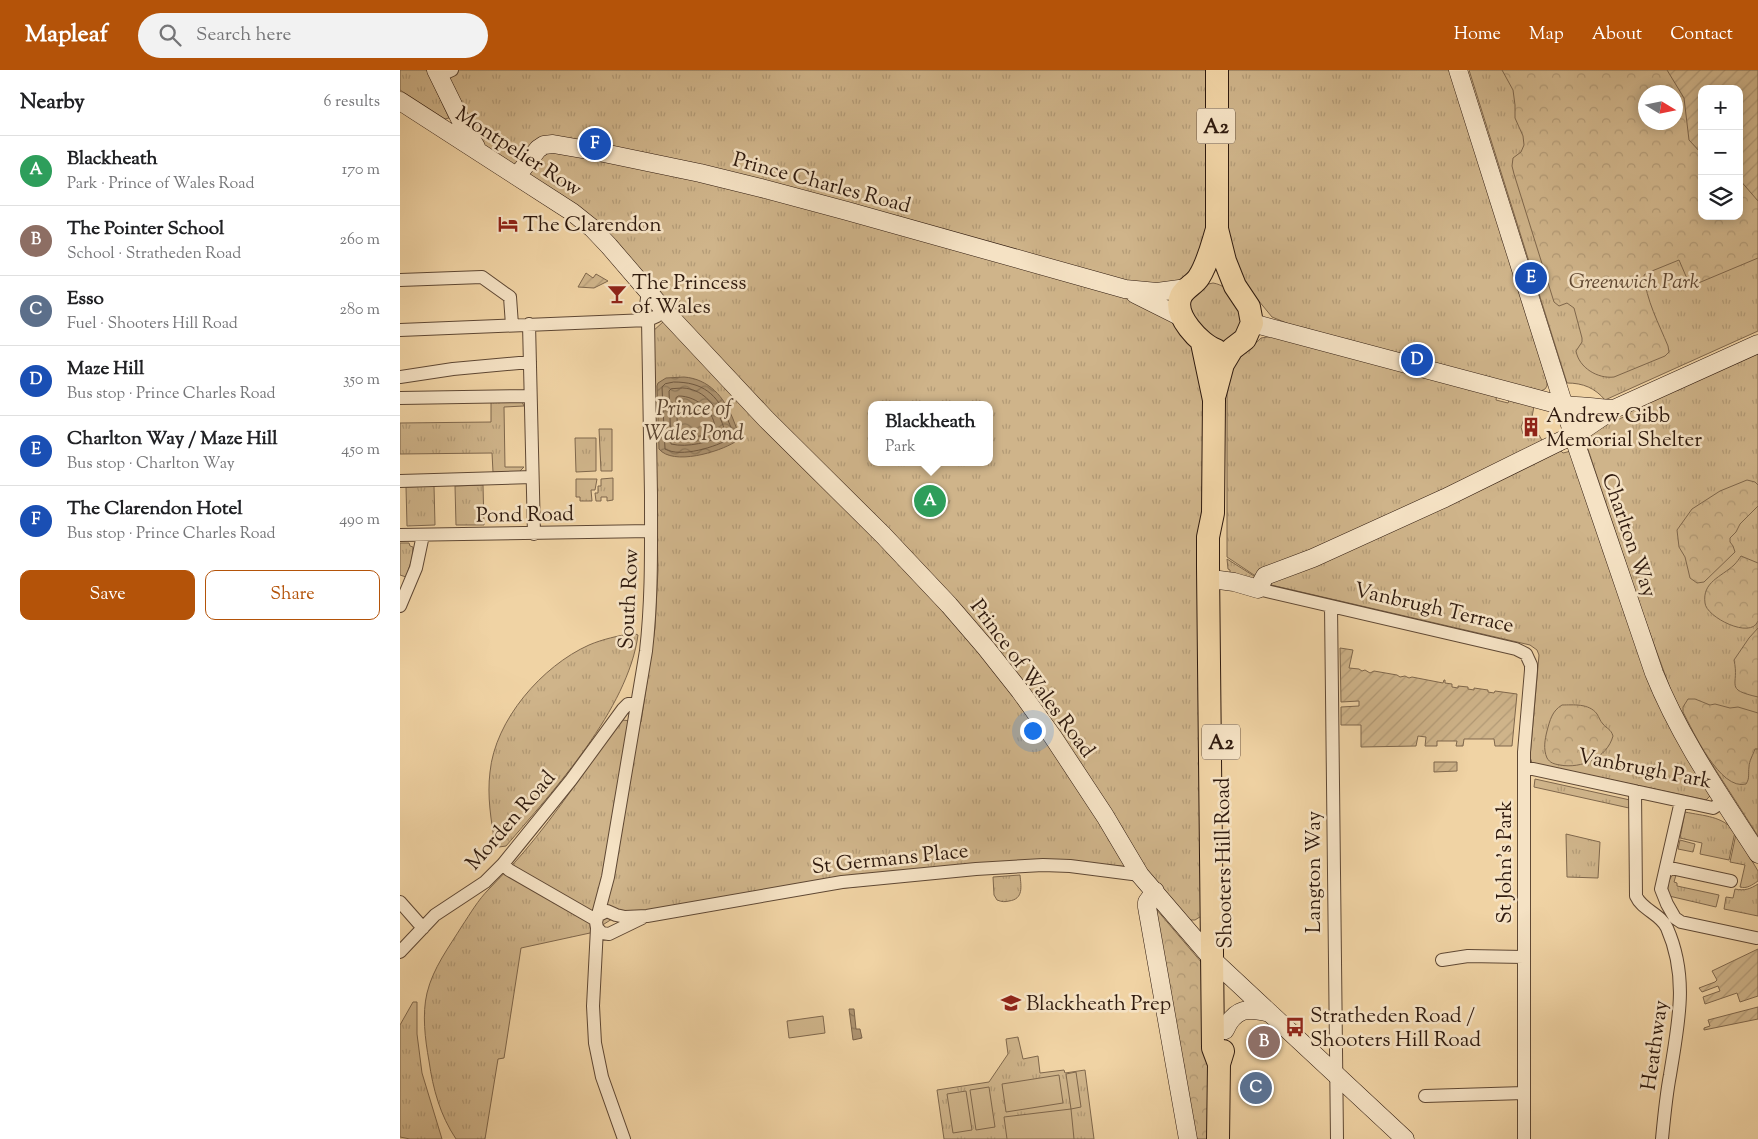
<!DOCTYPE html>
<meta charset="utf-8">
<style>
:root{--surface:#fff;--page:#f2f2f2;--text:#202124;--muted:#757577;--line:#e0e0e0;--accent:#b45309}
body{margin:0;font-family:"Sorts Mill Goudy",serif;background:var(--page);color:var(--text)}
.controls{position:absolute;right:15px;top:15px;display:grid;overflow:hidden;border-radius:10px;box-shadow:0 2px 12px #0003}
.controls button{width:45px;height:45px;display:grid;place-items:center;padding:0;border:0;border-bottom:1px solid var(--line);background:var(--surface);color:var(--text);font:25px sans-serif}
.compass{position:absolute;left:1238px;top:15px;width:45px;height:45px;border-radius:50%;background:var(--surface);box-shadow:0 2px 12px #0003;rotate:100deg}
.you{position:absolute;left:632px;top:660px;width:18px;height:18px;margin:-12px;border:4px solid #fff;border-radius:50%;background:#1a73e8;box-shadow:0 0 0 8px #1a73e833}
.badge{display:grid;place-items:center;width:32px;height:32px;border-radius:50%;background:var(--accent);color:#fff;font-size:16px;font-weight:700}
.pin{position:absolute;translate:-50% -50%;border:2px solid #fff;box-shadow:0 1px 5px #0006}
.popup{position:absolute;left:468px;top:331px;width:125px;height:65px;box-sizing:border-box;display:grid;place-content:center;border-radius:10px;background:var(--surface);filter:drop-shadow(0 1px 4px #0005);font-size:16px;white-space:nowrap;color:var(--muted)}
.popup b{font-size:19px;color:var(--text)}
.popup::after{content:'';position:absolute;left:50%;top:100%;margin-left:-10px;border:10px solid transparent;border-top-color:var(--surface)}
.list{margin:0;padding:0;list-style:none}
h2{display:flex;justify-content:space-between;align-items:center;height:65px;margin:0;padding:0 20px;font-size:21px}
h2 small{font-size:16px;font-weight:400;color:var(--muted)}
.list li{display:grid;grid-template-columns:32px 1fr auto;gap:15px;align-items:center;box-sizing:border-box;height:70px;padding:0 20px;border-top:1px solid var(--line)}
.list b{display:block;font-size:19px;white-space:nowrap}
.list p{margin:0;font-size:16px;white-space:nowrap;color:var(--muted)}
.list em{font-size:16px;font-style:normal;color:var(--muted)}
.actions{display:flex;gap:10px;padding:15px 20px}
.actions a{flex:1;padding:11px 0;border:1px solid var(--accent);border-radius:10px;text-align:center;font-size:18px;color:var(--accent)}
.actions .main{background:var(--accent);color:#fff}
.icon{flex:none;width:28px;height:28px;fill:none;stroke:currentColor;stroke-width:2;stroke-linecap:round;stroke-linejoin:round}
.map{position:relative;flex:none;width:1358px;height:1069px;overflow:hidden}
header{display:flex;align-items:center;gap:30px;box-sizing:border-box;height:70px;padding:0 25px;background:var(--accent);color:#fff}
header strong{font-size:24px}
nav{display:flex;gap:28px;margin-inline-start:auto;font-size:18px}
.search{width:350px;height:45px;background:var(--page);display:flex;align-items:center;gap:12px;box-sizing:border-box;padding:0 18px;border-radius:28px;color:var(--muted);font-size:19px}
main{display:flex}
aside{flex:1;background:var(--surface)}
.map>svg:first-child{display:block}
.grass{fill:url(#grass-tufts);stroke:#7f674c;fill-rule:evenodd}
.forest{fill:url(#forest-crowns);stroke:#7f674c;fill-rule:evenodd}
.garden{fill:url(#garden-furrows);stroke:#7f674c}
.pitch{fill:#cfb48a;stroke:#7f674c}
.water{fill:url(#water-waves);stroke:#7b6349}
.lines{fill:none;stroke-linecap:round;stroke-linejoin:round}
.shore{stroke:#6e5740;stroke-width:1}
.street-casing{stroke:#5f4834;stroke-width:14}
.secondary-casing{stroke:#2f1a0e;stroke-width:19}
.highway-casing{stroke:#2f1a0e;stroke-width:24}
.street{stroke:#f5e2c4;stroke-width:12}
.secondary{stroke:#f5e2c4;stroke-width:18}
.highway{stroke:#f0d3a4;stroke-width:22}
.labels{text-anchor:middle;stroke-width:5;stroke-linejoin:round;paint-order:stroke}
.shield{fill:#f5e2c4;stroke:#6a5645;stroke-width:1}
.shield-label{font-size:20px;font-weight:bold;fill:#2f1a0e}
.street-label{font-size:21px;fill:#2f1a0e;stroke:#f5e2c4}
.poi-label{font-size:21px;fill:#2f1a0e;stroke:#f5e2c4;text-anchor:start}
.park-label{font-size:21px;font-style:italic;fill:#5f4833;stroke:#f5e2c4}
.water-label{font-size:22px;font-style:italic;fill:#5b4531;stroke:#f5e2c4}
</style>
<header>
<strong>Mapleaf</strong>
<div class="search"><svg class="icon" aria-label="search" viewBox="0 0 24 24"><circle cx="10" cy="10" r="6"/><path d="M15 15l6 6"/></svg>Search here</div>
<nav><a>Home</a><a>Map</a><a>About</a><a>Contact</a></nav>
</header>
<main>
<aside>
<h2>Nearby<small>6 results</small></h2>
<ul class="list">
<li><span class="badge" style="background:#2e9e5b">A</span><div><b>Blackheath</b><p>Park · Prince of Wales Road</p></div><em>170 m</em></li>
<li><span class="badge" style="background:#8d6e63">B</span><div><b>The Pointer School</b><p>School · Stratheden Road</p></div><em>260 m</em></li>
<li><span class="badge" style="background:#5c6f8a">C</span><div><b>Esso</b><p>Fuel · Shooters Hill Road</p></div><em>280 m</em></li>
<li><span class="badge" style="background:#1a4fb4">D</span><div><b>Maze Hill</b><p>Bus stop · Prince Charles Road</p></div><em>350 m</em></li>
<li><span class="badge" style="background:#1a4fb4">E</span><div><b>Charlton Way / Maze Hill</b><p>Bus stop · Charlton Way</p></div><em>450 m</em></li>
<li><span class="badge" style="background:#1a4fb4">F</span><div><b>The Clarendon Hotel</b><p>Bus stop · Prince Charles Road</p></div><em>490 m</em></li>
</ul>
<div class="actions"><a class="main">Save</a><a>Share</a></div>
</aside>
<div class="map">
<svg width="1358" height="1069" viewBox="0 0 1358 1069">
<defs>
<pattern id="grass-tufts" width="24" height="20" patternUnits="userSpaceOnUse" patternTransform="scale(1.25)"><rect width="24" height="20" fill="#cfb48a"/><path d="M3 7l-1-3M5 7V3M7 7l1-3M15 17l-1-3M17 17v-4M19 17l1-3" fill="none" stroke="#b29a76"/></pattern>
<pattern id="forest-crowns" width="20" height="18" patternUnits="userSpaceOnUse" patternTransform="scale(1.25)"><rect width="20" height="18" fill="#cfb48a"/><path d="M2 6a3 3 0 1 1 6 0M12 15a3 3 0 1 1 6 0" fill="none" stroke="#b29a76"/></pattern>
<pattern id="garden-furrows" width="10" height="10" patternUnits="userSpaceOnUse" patternTransform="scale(1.25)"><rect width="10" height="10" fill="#cfb48a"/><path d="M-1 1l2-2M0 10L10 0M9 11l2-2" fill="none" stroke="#b29a76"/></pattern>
<pattern id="water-waves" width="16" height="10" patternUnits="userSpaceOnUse" patternTransform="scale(1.25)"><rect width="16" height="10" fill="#ae9471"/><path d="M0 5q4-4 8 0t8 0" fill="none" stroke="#8e785b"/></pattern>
</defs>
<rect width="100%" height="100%" fill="#f0d3a4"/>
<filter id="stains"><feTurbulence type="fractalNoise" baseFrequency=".004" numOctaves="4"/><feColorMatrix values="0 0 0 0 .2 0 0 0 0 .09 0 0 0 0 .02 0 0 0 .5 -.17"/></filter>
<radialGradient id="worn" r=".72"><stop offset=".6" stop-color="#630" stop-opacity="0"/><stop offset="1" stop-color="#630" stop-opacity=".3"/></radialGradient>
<!-- grass -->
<path class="grass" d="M0 0H27L49 48 45 49 0 20Z
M44 0H809V146L799 194 776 214 765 217 762 243 786 263 803 303V845L795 850H789L743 798 675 792 241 841 223 842 190 863 121 878 104 988 98 989 85 1069H56C40 1045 33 1019 29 991 25 969 22 944 27 923 33 898 49 877 62 856 70 844 78 830 89 819 100 807 112 796 123 783 158 742 188 696 219 652L222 650 241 652 255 558 258 500 252 262 275 241 213 172 81 74ZM471 335H589V392H471Z
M827 0H1052L1147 311V316L1145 319 1141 321 1128 318 889 254 872 247 849 219 837 197 828 165Z
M1069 0H1358V261L1205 330C1195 318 1183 313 1167 313ZM1302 19H1339V146H1302ZM1246 22H1276V52H1246Z
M813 213C833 216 838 238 845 254L827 272 818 273 798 255 789 234 791 228 804 215Z
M874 266 1097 324 1096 330 1108 333 1109 330 1134 336 1132 347 1124 349 1121 357 1123 364 1130 368 1139 365 1144 374 859 506 854 505 827 487V316L833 294 861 268Z
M1358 282V766L1292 663 1271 621 1239 533 1186 373 1189 365 1193 361 1230 344 1229 341Z
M91 331 122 332 124 336 104 337 105 397H124L119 402H93L92 383 0 384V353L91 352Z
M199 359H212V401H201Z
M175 368H196V401L176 402Z
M1160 380 1163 383 1171 381 1310 726 1306 730 1132 693 1130 687 1139 585 1137 580 1130 575 871 515 872 512 922 493Z
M213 408V430L207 431V427H201V431H196L195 423H198V416H201V409Z
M176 409H197L195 420H191L192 431H180V427H176Z
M83 415 84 455H56L55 416Z
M34 416 35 455 7 456 6 417Z
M0 473H9L10 476 13 477 12 489 6 507 0 505Z
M827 489 854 506 857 510 830 505V500L828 499Z
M233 563 238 565C228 639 154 720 106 776L99 777 95 774C91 750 87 726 90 702 95 650 142 596 189 575 203 569 218 566 233 563Z
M1135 709 1230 730 1229 738 1134 717Z
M1285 742C1304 746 1323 746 1335 762L1329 790 1300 784 1302 773 1280 768Z
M1166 764 1200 772 1198 808 1167 807Z
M1336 764 1358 801V811C1352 815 1347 819 1340 817L1345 795 1330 792Z
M1280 770 1295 774 1293 782 1278 779Z
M620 805C621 816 624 829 609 831 605 832 602 832 597 830L594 825 593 807Z
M1273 805H1276L1274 812 1277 813V816L1319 825 1316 837 1269 826C1267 820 1267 810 1273 805Z
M1358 814V846L1324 839 1326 827 1333 828 1335 819C1345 821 1350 819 1358 814Z
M13 932H17V964L22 1003 42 1069H10L0 1067V955Z
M618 967 623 989 638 986 640 1003 664 1000 665 1003 685 1000 694 1069H544L537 1020 589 1012 608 984 606 969Z"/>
<!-- forest -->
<path class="forest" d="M1102 0H1358V188L1296 214H1291L1288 211 1279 190 1247 203 1244 205C1246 230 1259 254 1268 276L1269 282 1265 286 1214 307C1198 309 1179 298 1176 281L1182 272V268L1174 238 1167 233 1159 236 1154 232 1114 104 1112 96 1113 88 1121 82 1124 75 1123 66 1115 48V35L1113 20ZM1302 19H1339V146H1302ZM1246 22H1276V52H1246Z
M1347 410 1355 412 1358 415V436L1340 454 1336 462 1330 468V472L1333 476 1335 482 1304 512 1297 513 1290 508 1285 487 1279 477 1277 460 1292 439 1320 421Z
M1341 486 1358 493V551C1351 570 1306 547 1305 533 1302 512 1321 507 1334 495 1337 492 1339 489 1341 486Z
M1358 558V627C1323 619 1340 616 1334 590L1349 568Z
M1288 629H1295L1310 635 1315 634 1330 638 1338 637 1358 643V679H1355C1353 685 1349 691 1349 697 1348 704 1350 708 1346 714 1320 721 1293 661 1283 642V637Z
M1162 635C1173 635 1189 633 1197 644 1199 647 1200 651 1203 654 1207 659 1211 659 1213 666 1207 688 1181 699 1160 695 1154 694 1150 693 1147 688 1143 679 1145 669 1147 661 1150 650 1152 641 1162 635Z
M756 839 802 893 808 957V1069H793Z"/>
<!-- garden -->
<path class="garden" d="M1267 0H1358V131L1339 109V19H1302V84L1289 70 1284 28Z
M186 203 193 208 196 204 208 211 194 218 178 217Z
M940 578 953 580 949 598 959 599 962 601 965 600 970 603 974 601 997 605 1000 607 1005 606 1009 608 1012 607 1043 613 1044 610H1045V613L1052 614V617L1058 618V616L1068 617V619L1074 620V618L1088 620V622L1094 623 1095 621 1117 624 1112 676H1095L1094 669H1064L1063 676H1056L1057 671H1037V676H1025L1026 667 1018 666 1016 676 961 677V655H941V637L959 636V631L941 632Z
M1034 692H1057V701L1034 702Z
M1358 879V926L1340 932 1337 923 1305 934 1303 927 1320 921 1318 916 1302 922 1299 918 1315 912 1317 910 1312 901Z
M1358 937V949L1304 960V958L1310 956 1308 950Z"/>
<!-- pitch -->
<path class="pitch" d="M423 946 425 963 389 968 387 951Z
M676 1002 681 1037 671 1039 674 1069H607L604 1047 671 1039 666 1004Z
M659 1005 663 1033 606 1042 602 1014Z
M589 1017 595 1057 576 1060 570 1020Z
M566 1021 572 1060 553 1063 547 1024Z"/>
<!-- water -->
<path class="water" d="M284 307C309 309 324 327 333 349 336 357 340 364 335 372 319 382 273 396 259 379L257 316 258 313 266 308Z
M449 939H454L456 959H460L462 968 453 970Z"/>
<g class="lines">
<!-- shore -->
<path class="shore" d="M274 312C303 312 317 324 328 350 330 356 334 362 331 368 316 377 281 388 265 379L262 317 265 314Z
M283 318C302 319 314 333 321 350 323 355 325 360 325 365 309 372 288 378 271 374L269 321 271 319Z
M279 326C297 326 316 342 315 361L301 366 278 367 276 328Z"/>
<defs>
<path id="street" d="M39 6 52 0
M0 210 82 207 110 227 112 255
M129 254 134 464
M0 260 248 250 257 246 264 240
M0 307 53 299 130 292
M0 328 130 326
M0 411 132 407
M0 465 251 461
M858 519 1116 579 1126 584 1131 595V600L1124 682V1069
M0 536 16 498 23 465
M931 536 937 1069
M1124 697 1313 738 1324 731
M1235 721 1236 826C1242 840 1261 844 1267 858 1289 908 1278 954 1270 1005 1266 1026 1264 1048 1262 1069
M1281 731 1261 819 1267 834 1275 848 1281 852 1356 868
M103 794 109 800 196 850
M1266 797 1331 811
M0 832 23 858
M199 845 207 841 216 845 225 847 247 846 442 812 576 799 643 795 670 796 740 805
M197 858 202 863 209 864 242 848
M0 882 35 845 85 812 103 794 171 710 223 639 228 634 237 632
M1042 890 1068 886 1124 887
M1025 1026 1124 1023
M224 1069 202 1007 195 973 193 936 197 858 196 852 208 807 246 581C252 529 251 477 251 425 250 366 249 308 248 250L245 243 248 221"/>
<path id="secondary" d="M36 0 60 49 76 77
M1058 0 1177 377 1254 603C1280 668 1320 725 1358 784
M0 31 172 142 192 158 209 176 264 240 366 349 483 465 549 535 586 578 620 621 653 667 705 746 740 805 813 890 1005 1069
M117 106 138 79 144 75 153 74 199 82 300 103 361 118 447 141 725 219 757 222 787 218
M735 224 781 247
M852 253 1164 336C1180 334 1197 339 1214 339
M819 510 834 512 858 519 865 506 913 488 1045 428 1183 360 1214 339 1358 274
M755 821 747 832V837L788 1069
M825 960C835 938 848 937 870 943"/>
<path id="highway" d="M802 273 814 330 813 443 808 467V497L813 978 819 994
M816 280C800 274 772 245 781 226 785 218 795 214 799 207 808 193 812 175 817 159
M815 324 823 294 832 279 845 269 852 253 849 237 835 216 825 191 817 159V0
M818 1069 819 994 823 981"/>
</defs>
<!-- street casing -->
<use href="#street" class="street-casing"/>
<!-- secondary casing -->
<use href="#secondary" class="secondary-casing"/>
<!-- highway casing -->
<use href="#highway" class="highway-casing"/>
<!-- street -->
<use href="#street" class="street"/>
<!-- secondary -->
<use href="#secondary" class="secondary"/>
<!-- highway -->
<use href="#highway" class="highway"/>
</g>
<!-- icons -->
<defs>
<symbol id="hotel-bare" viewBox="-9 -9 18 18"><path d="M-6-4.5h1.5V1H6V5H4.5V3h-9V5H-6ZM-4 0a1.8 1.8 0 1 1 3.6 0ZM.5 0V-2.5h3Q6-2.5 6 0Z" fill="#8f2418" stroke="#f5e2c4" stroke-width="2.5" paint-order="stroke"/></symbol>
<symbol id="bar-bare" viewBox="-9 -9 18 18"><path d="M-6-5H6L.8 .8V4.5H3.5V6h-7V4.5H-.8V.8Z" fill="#8f2418" stroke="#f5e2c4" stroke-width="2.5" paint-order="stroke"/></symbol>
<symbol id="building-bare" viewBox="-9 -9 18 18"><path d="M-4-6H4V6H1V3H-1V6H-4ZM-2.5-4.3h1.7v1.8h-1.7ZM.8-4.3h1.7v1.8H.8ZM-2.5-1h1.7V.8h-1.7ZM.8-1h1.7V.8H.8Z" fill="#8f2418" stroke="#f5e2c4" stroke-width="2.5" paint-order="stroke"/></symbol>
<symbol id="school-bare" viewBox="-9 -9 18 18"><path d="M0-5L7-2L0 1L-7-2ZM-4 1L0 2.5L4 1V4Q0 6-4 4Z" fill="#8f2418" stroke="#f5e2c4" stroke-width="2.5" paint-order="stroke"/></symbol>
<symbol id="bus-bare" viewBox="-9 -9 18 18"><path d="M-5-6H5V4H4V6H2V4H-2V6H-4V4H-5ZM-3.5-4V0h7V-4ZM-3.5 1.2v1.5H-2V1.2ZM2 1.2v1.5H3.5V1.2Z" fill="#8f2418" stroke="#f5e2c4" stroke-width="2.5" paint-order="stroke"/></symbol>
</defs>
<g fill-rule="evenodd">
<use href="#hotel-bare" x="94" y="140" width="28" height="28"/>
<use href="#bar-bare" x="203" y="210" width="28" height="28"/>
<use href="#building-bare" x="1117" y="343" width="28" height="28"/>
<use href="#school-bare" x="597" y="919" width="28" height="28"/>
<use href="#bus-bare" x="881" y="943" width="28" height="28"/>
</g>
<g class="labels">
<!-- shield labels -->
<g class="shield">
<rect x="797" y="38.5" width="38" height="35" rx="4"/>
<rect x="802" y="654.5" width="38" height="35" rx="4"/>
</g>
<g class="shield-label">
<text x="816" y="63">A2</text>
<text x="821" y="679">A2</text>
</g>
<!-- street labels -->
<g class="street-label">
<text transform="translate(119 81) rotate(33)" y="7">Montpelier Row</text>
<text transform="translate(422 112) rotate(15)" y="7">Prince Charles Road</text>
<text transform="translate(125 444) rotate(-1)" y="7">Pond Road</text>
<text transform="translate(1230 465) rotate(71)" y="7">Charlton Way</text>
<text transform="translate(228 529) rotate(-87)" y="7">South Row</text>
<text transform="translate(1034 537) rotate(13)" y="7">Vanbrugh Terrace</text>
<text transform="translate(633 608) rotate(53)" y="7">Prince of Wales Road</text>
<text transform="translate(1245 698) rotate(11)" y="7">Vanbrugh Park</text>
<text transform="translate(110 750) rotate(-49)" y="7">Morden Road</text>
<text transform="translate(490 788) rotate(-6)" y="7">St Germans Place</text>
<text transform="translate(1104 792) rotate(-90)" y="7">St John's Park</text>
<text transform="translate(823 793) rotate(-91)" y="7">Shooters Hill Road</text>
<text transform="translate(913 802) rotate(-90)" y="7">Langton Way</text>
<text transform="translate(1254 975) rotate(-82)" y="7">Heathway</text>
</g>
<!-- poi labels -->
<g class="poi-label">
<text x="123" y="161">The Clarendon</text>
<text x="232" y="219">The Princess<tspan x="232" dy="24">of Wales</tspan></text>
<text x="1146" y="352">Andrew Gibb<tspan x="1146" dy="24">Memorial Shelter</tspan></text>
<text x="626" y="940">Blackheath Prep</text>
<text x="910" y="952">Stratheden Road /<tspan x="910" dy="24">Shooters Hill Road</tspan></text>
</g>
<!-- park labels -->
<g class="park-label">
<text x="1234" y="218">Greenwich Park</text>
</g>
<!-- water labels -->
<g class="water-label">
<text x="294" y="345">Prince of<tspan x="294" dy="25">Wales Pond</tspan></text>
</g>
</g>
<rect width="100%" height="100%" filter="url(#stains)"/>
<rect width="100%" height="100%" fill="url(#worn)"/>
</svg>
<div class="controls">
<button>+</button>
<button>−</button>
<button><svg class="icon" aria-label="layers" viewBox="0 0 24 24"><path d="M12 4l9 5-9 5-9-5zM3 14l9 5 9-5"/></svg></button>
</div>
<svg class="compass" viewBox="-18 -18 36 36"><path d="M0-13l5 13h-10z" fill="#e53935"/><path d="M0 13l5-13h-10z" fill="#757577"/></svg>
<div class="you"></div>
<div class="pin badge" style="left:530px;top:431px;background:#2e9e5b">A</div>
<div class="popup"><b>Blackheath</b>Park</div>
<div class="pin badge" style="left:864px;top:972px;background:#8d6e63">B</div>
<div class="pin badge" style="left:856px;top:1018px;background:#5c6f8a">C</div>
<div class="pin badge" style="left:1017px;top:290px;background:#1a4fb4">D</div>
<div class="pin badge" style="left:1131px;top:208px;background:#1a4fb4">E</div>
<div class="pin badge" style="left:195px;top:74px;background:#1a4fb4">F</div>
</div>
</main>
